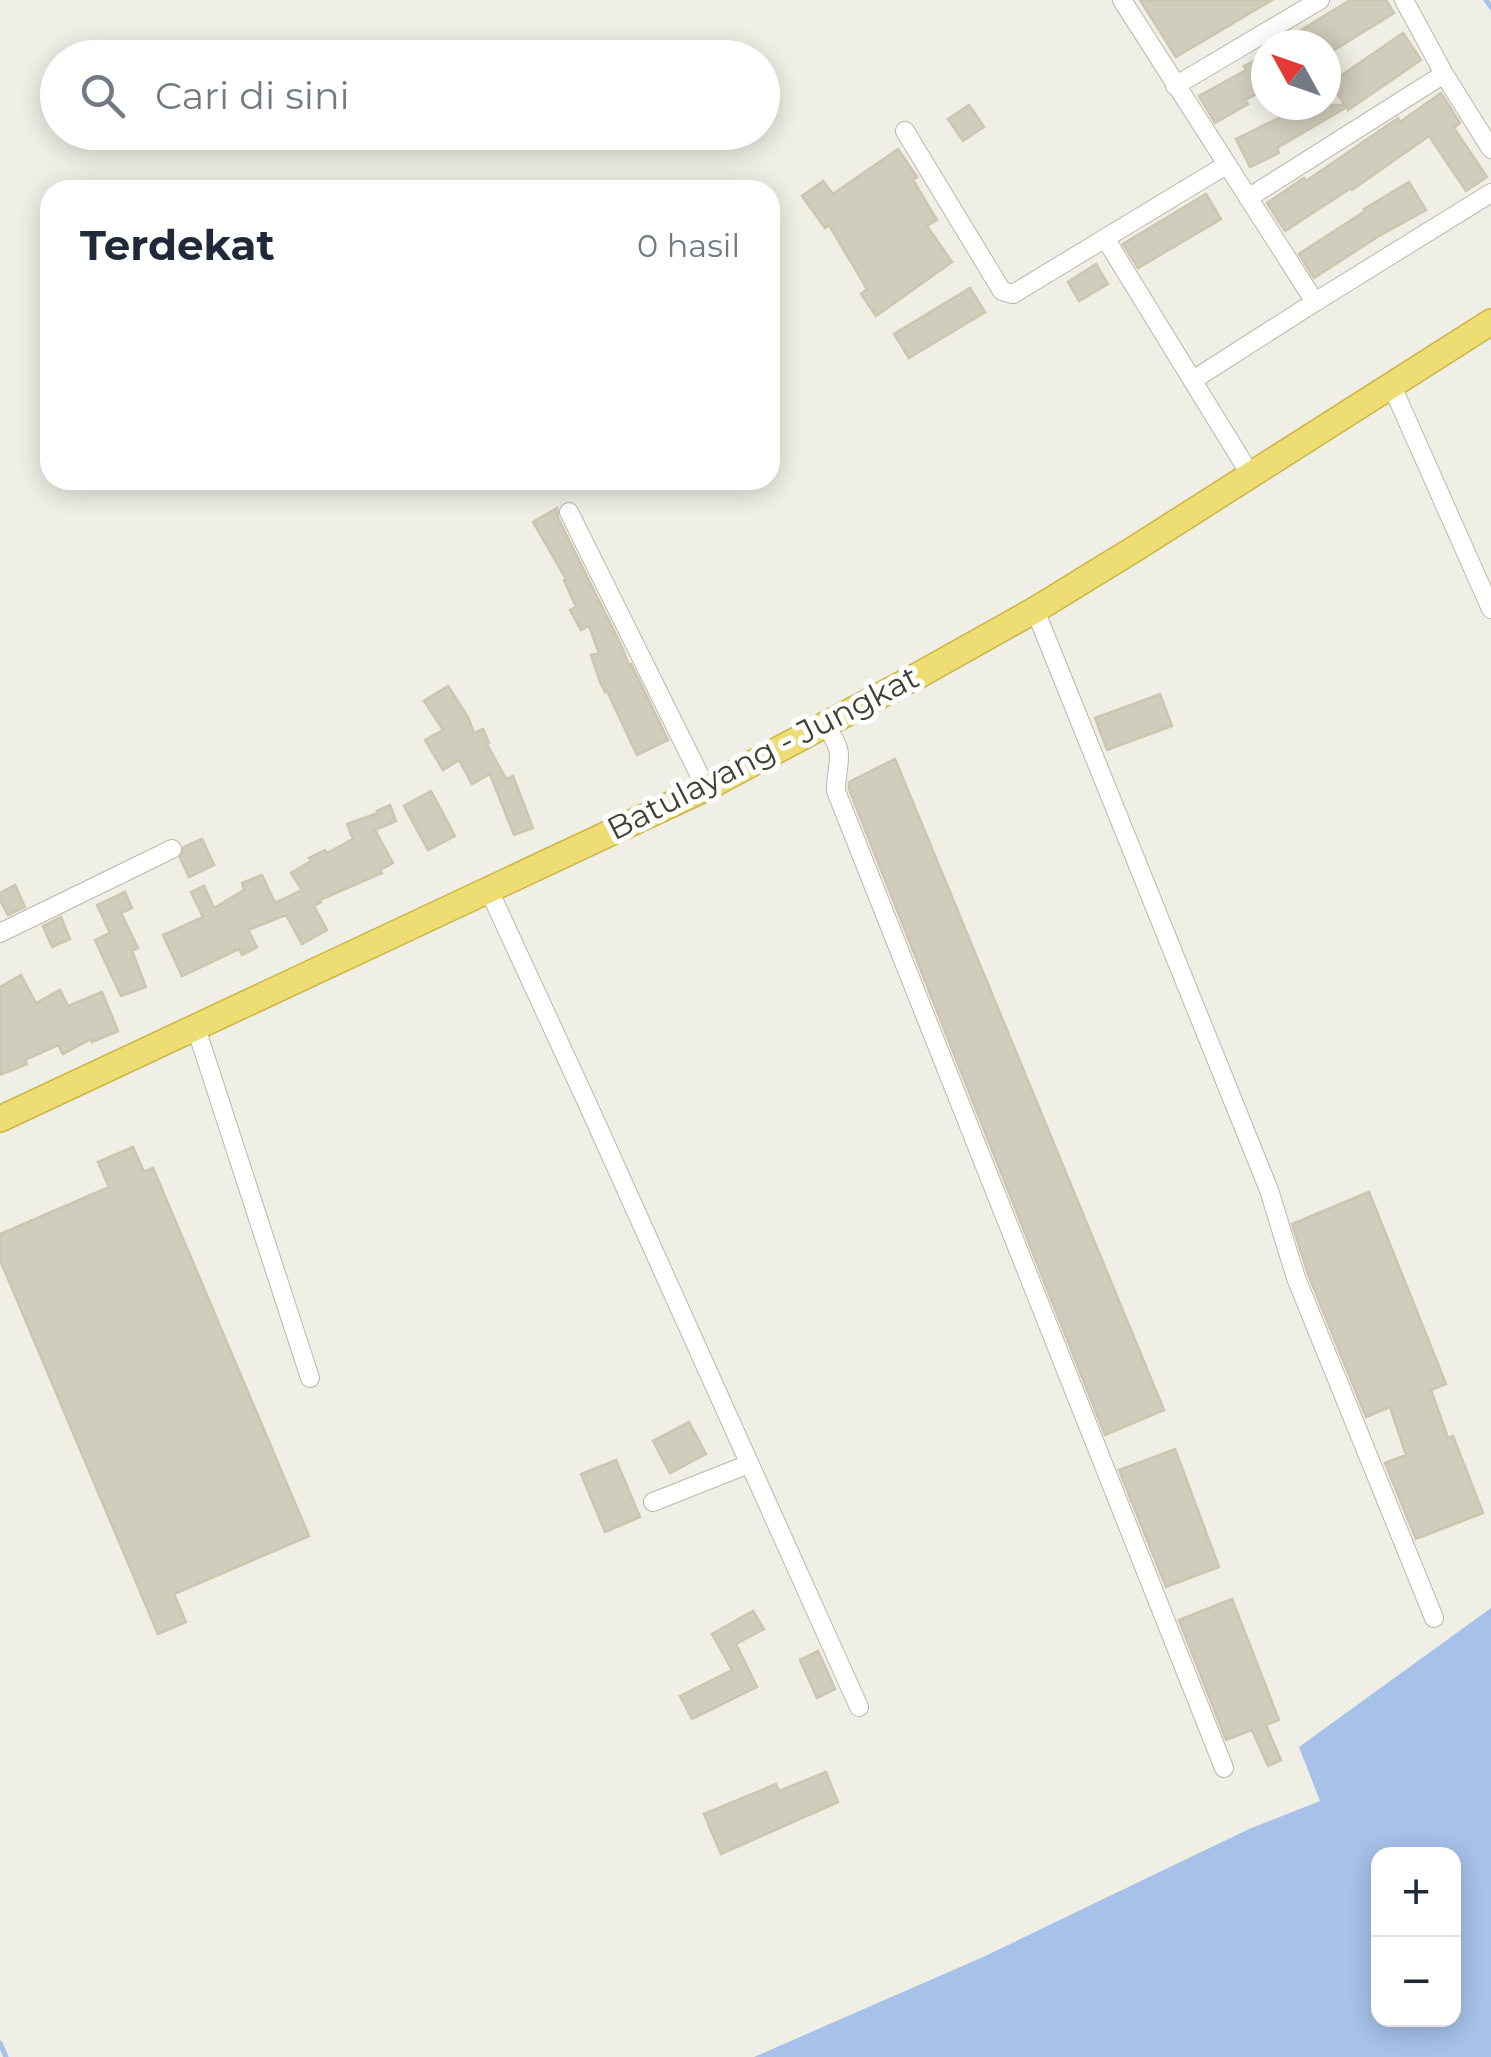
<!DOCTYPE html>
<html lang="id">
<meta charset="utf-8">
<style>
:root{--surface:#fff;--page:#f2f2f3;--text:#1f2937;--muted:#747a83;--line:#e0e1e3}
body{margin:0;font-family:Montserrat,sans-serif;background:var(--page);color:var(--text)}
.controls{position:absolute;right:30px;bottom:30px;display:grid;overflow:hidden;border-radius:20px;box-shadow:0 5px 25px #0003}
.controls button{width:90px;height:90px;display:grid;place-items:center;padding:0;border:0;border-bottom:2px solid var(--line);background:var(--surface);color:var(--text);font:50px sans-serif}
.compass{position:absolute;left:1251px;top:30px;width:90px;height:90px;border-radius:50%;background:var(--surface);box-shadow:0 5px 25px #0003;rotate:310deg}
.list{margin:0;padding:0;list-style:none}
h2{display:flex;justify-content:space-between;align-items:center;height:130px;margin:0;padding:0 40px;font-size:42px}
h2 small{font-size:32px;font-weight:400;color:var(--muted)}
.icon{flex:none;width:55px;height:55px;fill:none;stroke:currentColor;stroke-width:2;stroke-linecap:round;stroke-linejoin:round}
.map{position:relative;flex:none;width:1491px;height:2057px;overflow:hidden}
.search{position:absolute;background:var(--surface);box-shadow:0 5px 25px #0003;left:40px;top:40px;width:740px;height:110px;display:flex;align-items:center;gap:25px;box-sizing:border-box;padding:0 35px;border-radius:55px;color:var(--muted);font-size:38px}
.panel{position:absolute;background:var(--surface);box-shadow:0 5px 25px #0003;left:40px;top:180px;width:740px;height:310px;border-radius:30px}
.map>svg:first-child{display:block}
.water{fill:#a7c1e8;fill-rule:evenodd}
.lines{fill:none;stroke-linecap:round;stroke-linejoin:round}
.stream{stroke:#a7c1e8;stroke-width:5}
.building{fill:#d1cdbc;stroke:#cbc6b0;stroke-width:2.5}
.minor-casing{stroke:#bbb8a9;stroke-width:20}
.highway-casing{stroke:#ccb444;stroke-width:28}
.minor{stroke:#fff;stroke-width:18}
.highway{stroke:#eedd73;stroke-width:25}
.labels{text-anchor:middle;stroke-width:10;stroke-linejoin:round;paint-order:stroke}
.street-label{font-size:32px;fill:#424035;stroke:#fff}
</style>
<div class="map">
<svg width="1491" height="2057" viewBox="0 0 1491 2057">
<rect width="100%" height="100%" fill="#f0efe5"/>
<!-- water -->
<path class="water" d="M1491 1608V2057H754L983 1957 1249 1829 1320 1801 1299 1747ZM1378 1854H1454V2020H1378Z"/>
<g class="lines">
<!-- stream -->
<path class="stream" d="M1486 0 1491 7
M0 2043 6 2057"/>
</g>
<!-- building -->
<path class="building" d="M1140 0H1272L1176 57Z
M1350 0H1386L1394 13 1326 55V45H1302L1295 34Z
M1403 33 1421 60 1348 110 1347 107 1277 148 1279 153 1250 167 1236 139 1283 116 1280 111 1290 105H1345L1330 83Z
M1266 55V89L1245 100 1248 104 1215 123 1199 96 1246 70 1244 66Z
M1441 93 1460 123 1454 128 1487 177 1466 191 1429 136 1352 190 1351 188 1285 231 1267 203 1304 178 1306 181 1398 118 1400 122Z
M969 105 984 127 963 141 948 119Z
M898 149 917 177 913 180 937 220 927 226 952 262 876 316 861 294 867 289 829 225 825 228 802 196 823 181 833 194Z
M1409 182 1426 210 1379 236 1314 278 1299 254 1365 211 1364 209Z
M1206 194 1221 219 1138 268 1123 244Z
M1096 264 1108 284 1079 301 1068 282Z
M970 288 985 312 909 358 894 334Z
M557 508 558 518 621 645 629 665 631 664 668 740 637 755 607 691 605 692 600 682 591 655 599 653 589 626 581 630 570 610 576 607 564 580 566 579 533 522Z
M448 686 468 717 474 733 483 729 489 743 487 744 506 779 513 776 533 828 514 835 490 774 472 784 459 760 443 770 425 740 443 730 424 701Z
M1160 694 1172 726 1107 750 1095 718Z
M895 759 1164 1410 1105 1435 849 789V782Z
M431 791 455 836 428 850 404 806Z
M390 805 396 821 375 830 393 863 380 870 382 873 320 900 321 902 314 906 327 930 302 944 286 915 248 930 257 947 242 955 239 949 182 976 163 935 203 917 191 892 204 886 214 908 244 890 242 883 262 875 275 903 302 890 291 873 311 861 309 858 325 850 327 853 353 839 347 824 378 813 377 811Z
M202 839 214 865 189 877 180 858 184 847Z
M15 885 25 907 8 915 0 900V893Z
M125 892 132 908 121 913 138 948 132 951 146 987 121 996 95 940 110 933 97 905Z
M61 917 70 939 52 947 43 926Z
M21 975 36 1003 60 990 68 1006 102 992 118 1031 92 1042 91 1039 63 1054 58 1045 25 1060 27 1064 0 1075V987Z
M133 1147 144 1172 153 1168 309 1536 174 1594 186 1622 158 1634 0 1260V1234L109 1187 98 1162Z
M1369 1192 1446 1384 1431 1390 1448 1438 1453 1436 1483 1513 1416 1539 1385 1463 1406 1455 1390 1407 1366 1417 1308 1274 1292 1224Z
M689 1422 706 1454 670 1473 653 1441Z
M1175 1449 1219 1567 1166 1587 1119 1470Z
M616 1460 640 1517 605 1532 581 1474Z
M1232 1599 1279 1720 1266 1725 1281 1760 1268 1766 1252 1730 1226 1740 1179 1620Z
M753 1611 764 1629 736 1644 757 1687 692 1719 680 1696 732 1670 712 1634Z
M818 1651 835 1689 817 1698 800 1660Z
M826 1772 838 1802 721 1854 704 1814 776 1784 779 1791Z"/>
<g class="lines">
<defs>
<path id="minor" d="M1122 0 1315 302 1193 380
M1404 0 1444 74 1491 149
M1175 86 1320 0
M905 131 1002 291 1013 294 1226 165
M1248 198 1444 74
M1105 238 1250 474
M1315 302 1491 193
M1391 384 1491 609
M569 512 706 788
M1035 610 1269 1190 1296 1278 1434 1618
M825 725C848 756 836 759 836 791L1224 1768
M488 888 589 1107 859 1707
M0 933 172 849
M195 1025 310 1378
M653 1502 749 1464"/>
<path id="highway" d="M0 1119 706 788 919 675 1035 610 1136 548 1491 322"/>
</defs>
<!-- minor casing -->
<use href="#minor" class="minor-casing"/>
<!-- highway casing -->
<use href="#highway" class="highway-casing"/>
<!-- minor -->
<use href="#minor" class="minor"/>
<!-- highway -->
<use href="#highway" class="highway"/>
</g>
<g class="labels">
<!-- street labels -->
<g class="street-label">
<text transform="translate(763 753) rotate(-27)" y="11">Batulayang - Jungkat</text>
</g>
</g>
</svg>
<div class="controls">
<button>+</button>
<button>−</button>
</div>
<svg class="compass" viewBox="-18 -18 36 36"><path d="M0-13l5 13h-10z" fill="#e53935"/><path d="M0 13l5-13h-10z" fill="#747a83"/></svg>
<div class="search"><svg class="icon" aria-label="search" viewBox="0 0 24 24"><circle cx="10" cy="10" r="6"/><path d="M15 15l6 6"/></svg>Cari di sini</div>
<section class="panel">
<h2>Terdekat<small>0 hasil</small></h2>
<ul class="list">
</ul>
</section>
</div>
